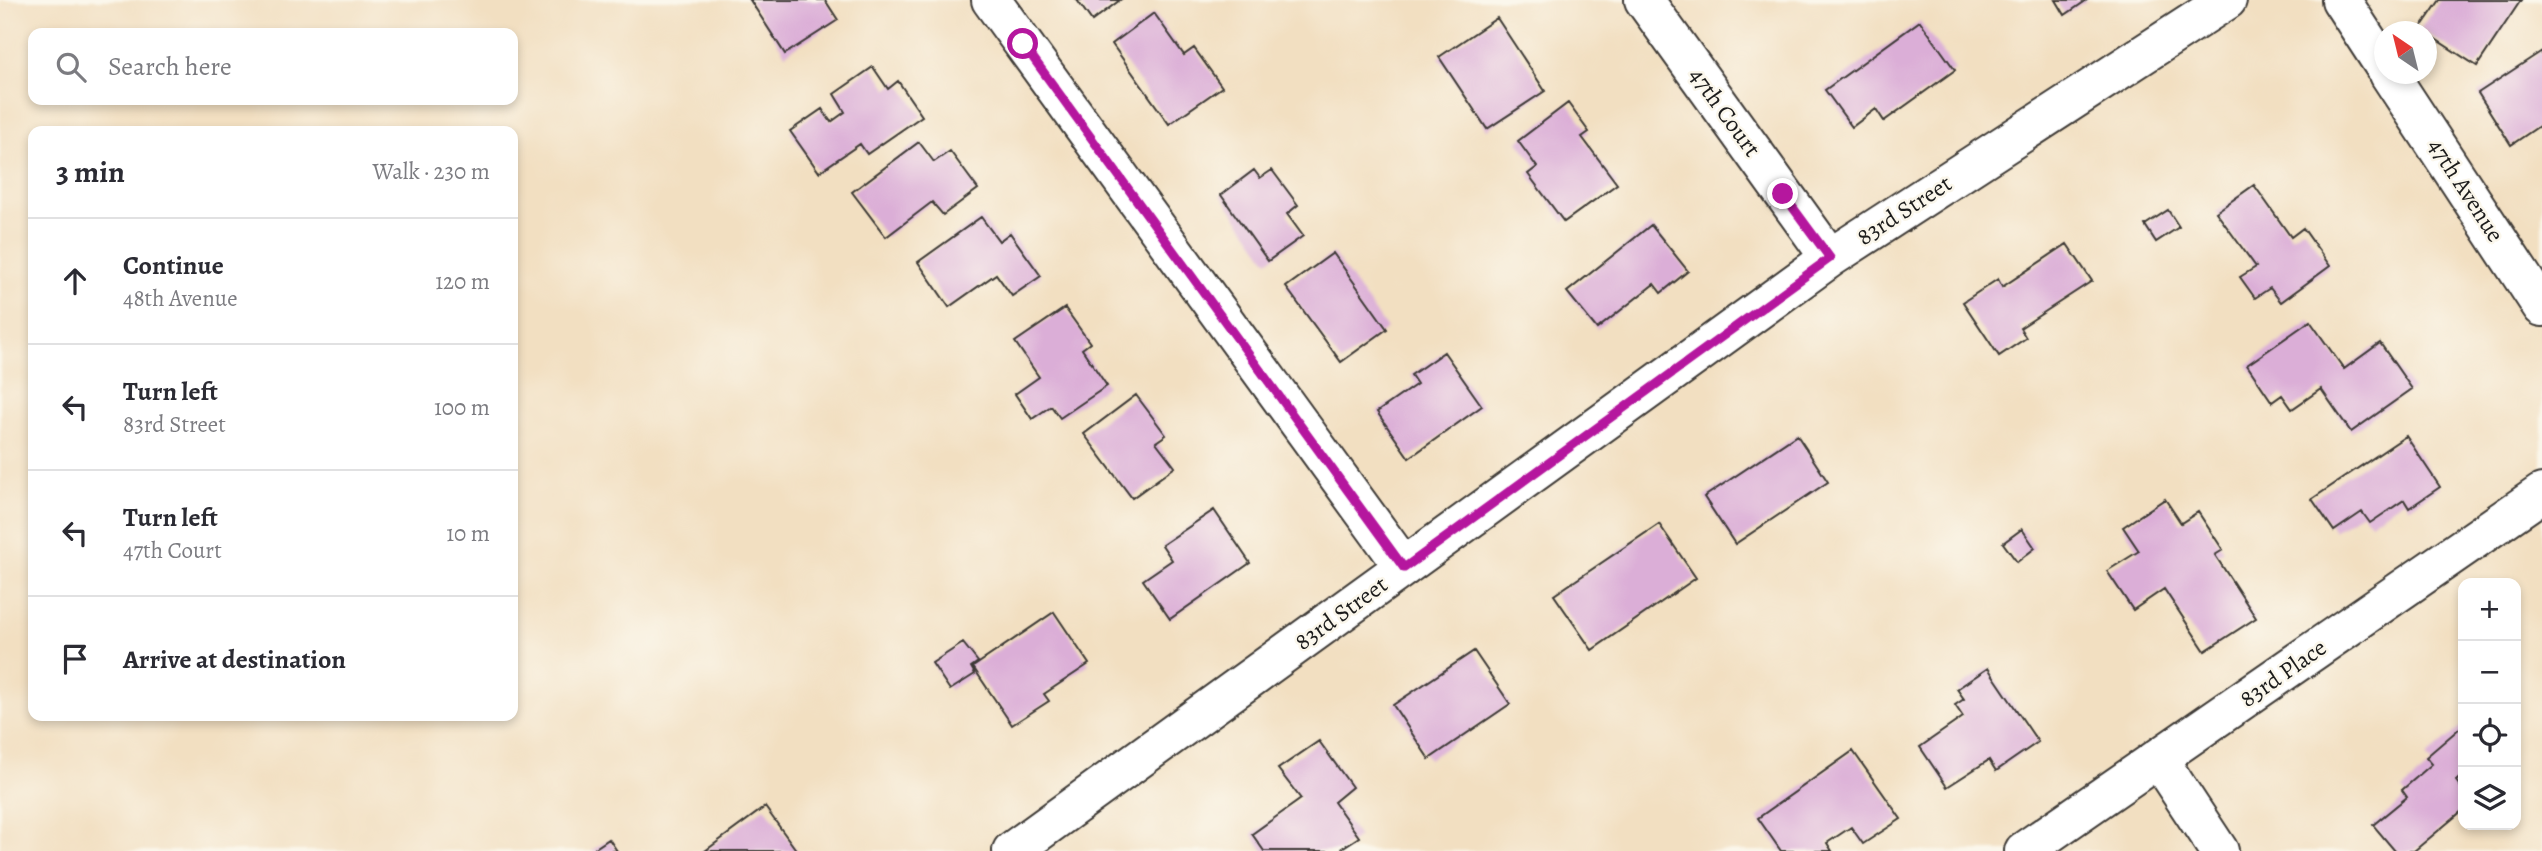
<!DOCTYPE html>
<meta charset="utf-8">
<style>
:root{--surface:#fff;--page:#f2f2f3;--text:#2b2b33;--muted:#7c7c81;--line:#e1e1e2}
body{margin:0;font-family:Alegreya,serif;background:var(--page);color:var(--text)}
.controls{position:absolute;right:21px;bottom:21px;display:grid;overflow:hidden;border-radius:14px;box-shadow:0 4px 10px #0003}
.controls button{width:63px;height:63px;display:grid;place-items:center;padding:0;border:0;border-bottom:2px solid var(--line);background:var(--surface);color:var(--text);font:35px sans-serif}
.compass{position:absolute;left:2374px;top:21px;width:63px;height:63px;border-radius:50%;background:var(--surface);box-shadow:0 4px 10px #0003;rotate:325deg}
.stop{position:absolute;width:21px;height:21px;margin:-16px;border:5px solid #b5179e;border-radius:50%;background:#fff}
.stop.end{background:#b5179e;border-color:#fff;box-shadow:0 2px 7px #0008}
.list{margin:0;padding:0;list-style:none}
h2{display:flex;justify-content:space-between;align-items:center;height:91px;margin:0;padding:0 28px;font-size:30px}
h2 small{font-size:23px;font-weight:400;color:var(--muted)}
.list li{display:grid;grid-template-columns:46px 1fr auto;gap:21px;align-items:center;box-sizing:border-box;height:126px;padding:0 28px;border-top:2px solid var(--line)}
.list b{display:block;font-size:26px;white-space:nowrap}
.list p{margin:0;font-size:23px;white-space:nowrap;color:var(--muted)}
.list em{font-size:23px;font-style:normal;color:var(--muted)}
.icon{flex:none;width:38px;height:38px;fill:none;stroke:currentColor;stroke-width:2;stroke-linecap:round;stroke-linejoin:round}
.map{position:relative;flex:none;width:2542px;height:851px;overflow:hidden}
.search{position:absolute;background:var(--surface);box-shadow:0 4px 10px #0003;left:28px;top:28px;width:490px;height:77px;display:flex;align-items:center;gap:18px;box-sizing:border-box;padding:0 24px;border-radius:14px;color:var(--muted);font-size:26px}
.panel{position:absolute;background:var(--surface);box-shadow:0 4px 10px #0003;left:28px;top:126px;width:490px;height:595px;border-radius:14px}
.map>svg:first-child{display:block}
.building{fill:#dbaed7}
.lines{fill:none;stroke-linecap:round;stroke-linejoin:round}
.minor-casing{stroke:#3c3935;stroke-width:42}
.minor{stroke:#fff;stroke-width:38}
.route{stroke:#b5179e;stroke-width:9}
.labels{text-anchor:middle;stroke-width:5;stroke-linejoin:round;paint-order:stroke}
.street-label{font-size:24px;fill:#1c1c1c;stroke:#fbf7ec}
</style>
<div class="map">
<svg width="2542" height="851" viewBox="0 0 2542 851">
<rect width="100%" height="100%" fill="#fbf7ec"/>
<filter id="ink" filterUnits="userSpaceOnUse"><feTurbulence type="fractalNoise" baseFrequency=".0143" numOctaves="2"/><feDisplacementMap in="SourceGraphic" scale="14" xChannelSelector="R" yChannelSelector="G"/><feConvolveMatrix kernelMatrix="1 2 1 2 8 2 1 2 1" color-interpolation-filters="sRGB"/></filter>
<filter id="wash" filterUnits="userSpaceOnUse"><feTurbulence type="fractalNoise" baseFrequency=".00686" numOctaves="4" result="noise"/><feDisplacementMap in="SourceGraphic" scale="28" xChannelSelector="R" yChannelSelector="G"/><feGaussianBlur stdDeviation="1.57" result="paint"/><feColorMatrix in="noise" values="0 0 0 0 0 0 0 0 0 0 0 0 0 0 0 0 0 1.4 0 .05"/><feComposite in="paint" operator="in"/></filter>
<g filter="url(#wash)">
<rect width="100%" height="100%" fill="#f2dfc1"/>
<g id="blocks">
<!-- building -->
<path class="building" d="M750 0H825L838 20 785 54Z
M1077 0H1120L1092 21Z
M2056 0H2087L2065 15Z
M2440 0H2521L2477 66 2420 29Z
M1154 13 1184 55 1194 48 1222 87 1169 124 1112 44Z
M1497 18 1545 91 1487 129 1439 57Z
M1920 21 1955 70 1884 121 1876 109 1852 127 1825 90Z
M2542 51V124L2511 145 2478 93Z
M873 67 888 89 898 81 922 116 867 154 860 144 819 172 790 131 822 109 831 122 845 112 834 94Z
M1568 103 1589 132 1582 137 1617 184 1564 222 1528 174 1537 167 1518 141Z
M919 142 934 162 950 151 978 189 943 215 932 202 886 237 852 192Z
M1254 170 1260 178 1272 170 1298 205 1287 214 1303 236 1268 261 1221 195Z
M2254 185 2291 237 2303 228 2330 266 2281 302 2270 288 2255 298 2240 277 2256 267 2216 212Z
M2168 210 2179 227 2156 242 2145 225Z
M981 217 999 241 1010 233 1041 276 1012 296 996 274 949 307 918 262Z
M1651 225 1688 271 1661 293 1654 284 1597 329 1567 292Z
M2067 244 2092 281 2020 328 2026 338 1999 356 1963 302 1998 279 2002 287Z
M1333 253 1387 329 1341 362 1286 287Z
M1065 308 1090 343 1082 349 1107 386 1060 418 1051 406 1032 419 1015 394 1039 377 1015 342Z
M2310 321 2344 369 2380 343 2412 389 2351 432 2321 389 2292 409 2282 395 2272 402 2247 365Z
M1444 352 1482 406 1409 458 1377 412 1417 384 1411 375Z
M1136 395 1166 435 1156 442 1175 467 1132 498 1084 434Z
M1797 435 1828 482 1735 544 1704 497Z
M2406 436 2440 487 2409 508 2404 500 2370 523 2362 512 2334 531 2312 499Z
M2165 499 2181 523 2198 512 2223 550 2215 555 2256 618 2205 651 2164 589 2133 610 2107 571 2139 551 2123 527Z
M1214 510 1250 563 1170 619 1143 580 1172 560 1162 545Z
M1659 524 1696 578 1592 650 1554 595Z
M2022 529 2035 548 2017 562 2003 543Z
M1054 612 1089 664 1044 694 1049 701 1012 725 973 667Z
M963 643 978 662 971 667 975 674 950 690 932 663Z
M1474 651 1510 704 1429 759 1393 705Z
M1988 668 2038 742 1996 771 1989 760 1947 787 1920 747 1963 717 1955 705 1964 699 1957 689Z
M2461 727 2463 729V775L2456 781 2463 790V810L2414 851H2395L2373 825 2407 797 2402 790 2432 764 2426 757Z
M1319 741 1352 787 1334 802 1359 837 1342 848 1344 851H1264L1252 834 1301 799 1278 769Z
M1853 751 1901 819 1863 844 1851 827 1827 843 1832 851H1781L1758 818Z
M765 807 797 851H705Z
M609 839 617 851H591Z"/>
</g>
</g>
<g filter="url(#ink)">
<use href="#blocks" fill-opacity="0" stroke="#3c3935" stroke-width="2"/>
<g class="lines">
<defs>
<path id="minor" d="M991 0 1404 567
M1644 0 1830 258
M2341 0 2384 66
M2389 74 2542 307
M2159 760 2219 851
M1012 851 1830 258 2227 0
M2024 851 2542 493"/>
</defs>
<!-- minor casing -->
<use href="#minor" class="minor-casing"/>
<!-- minor -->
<use href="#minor" class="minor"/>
</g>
</g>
<g class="lines" filter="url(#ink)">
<!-- route -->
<path class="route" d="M1023 44 1404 568 1830 258 1783 194"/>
</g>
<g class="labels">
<!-- street labels -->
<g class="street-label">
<text transform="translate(1725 112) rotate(54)" y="8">47th Court</text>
<text transform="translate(2466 190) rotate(57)" y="8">47th Avenue</text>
<text transform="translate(1904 210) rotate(-33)" y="8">83rd Street</text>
<text transform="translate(1341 613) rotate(-36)" y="8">83rd Street</text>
<text transform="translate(2283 673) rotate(-35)" y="8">83rd Place</text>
</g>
</g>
</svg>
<div class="controls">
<button>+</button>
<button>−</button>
<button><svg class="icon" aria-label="locate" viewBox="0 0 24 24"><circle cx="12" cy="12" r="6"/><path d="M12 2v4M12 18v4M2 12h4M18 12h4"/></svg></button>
<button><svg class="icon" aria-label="layers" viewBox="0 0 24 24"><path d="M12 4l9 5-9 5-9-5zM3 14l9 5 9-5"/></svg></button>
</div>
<svg class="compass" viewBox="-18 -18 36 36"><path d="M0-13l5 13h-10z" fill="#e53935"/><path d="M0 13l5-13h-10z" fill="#7c7c81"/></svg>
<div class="stop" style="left:1023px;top:44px"></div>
<div class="stop end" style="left:1783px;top:194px"></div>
<div class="search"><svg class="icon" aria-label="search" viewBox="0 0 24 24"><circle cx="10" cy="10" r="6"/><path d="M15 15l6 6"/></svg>Search here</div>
<section class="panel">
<h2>3 min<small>Walk · 230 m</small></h2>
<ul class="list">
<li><svg class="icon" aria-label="ahead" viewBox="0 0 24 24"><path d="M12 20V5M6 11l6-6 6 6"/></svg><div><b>Continue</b><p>48th Avenue</p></div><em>120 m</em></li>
<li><svg class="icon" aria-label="left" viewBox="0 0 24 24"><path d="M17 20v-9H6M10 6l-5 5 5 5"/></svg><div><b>Turn left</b><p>83rd Street</p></div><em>100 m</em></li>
<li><svg class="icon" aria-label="left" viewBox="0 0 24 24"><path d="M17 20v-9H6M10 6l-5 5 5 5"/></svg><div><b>Turn left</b><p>47th Court</p></div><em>10 m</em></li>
<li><svg class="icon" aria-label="arrive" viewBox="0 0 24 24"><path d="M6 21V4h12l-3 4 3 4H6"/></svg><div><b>Arrive at destination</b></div></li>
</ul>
</section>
</div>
